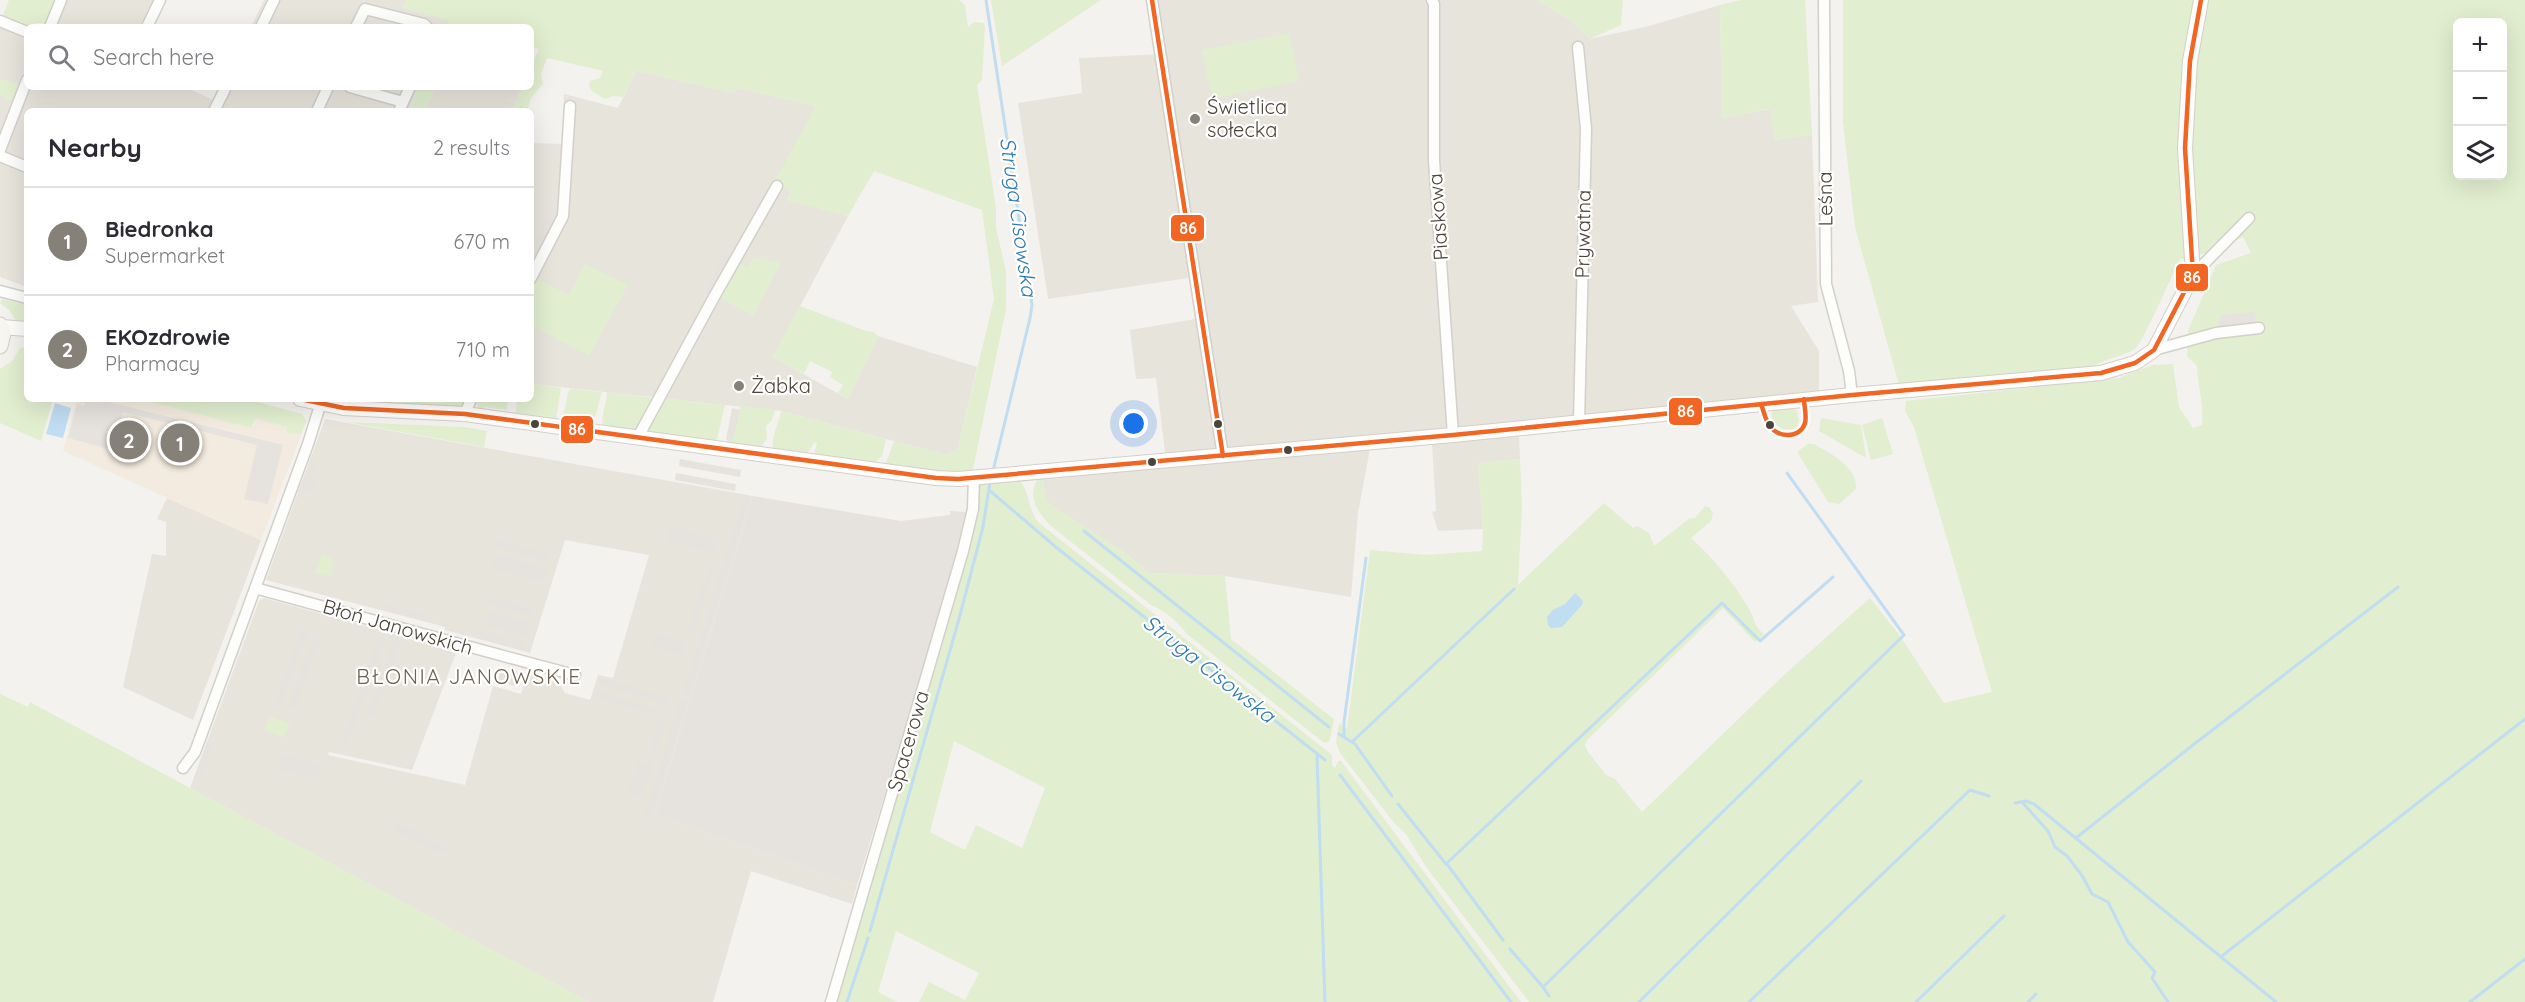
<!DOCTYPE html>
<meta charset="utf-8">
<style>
:root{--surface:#fff;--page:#f7f7f7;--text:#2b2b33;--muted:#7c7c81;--line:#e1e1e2;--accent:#868178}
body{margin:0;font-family:Quicksand,sans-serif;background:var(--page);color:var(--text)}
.controls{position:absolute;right:18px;top:18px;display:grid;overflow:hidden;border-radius:9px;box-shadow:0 6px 24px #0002}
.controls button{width:54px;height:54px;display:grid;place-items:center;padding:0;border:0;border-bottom:2px solid var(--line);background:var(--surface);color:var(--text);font:30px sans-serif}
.you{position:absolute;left:1134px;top:424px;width:21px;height:21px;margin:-15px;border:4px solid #fff;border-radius:50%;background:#1a73e8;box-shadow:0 0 0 9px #1a73e833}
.badge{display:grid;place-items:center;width:39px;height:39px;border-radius:50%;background:var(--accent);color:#fff;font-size:20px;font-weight:700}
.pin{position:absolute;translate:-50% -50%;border:3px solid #fff;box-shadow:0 2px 6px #0006}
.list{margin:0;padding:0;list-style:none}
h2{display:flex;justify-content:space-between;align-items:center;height:78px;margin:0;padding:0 24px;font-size:26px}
h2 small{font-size:20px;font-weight:400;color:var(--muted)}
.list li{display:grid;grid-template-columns:39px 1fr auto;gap:18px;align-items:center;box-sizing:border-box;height:108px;padding:0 24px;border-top:2px solid var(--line)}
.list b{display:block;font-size:22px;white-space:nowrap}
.list p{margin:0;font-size:20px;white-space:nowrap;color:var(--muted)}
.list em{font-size:20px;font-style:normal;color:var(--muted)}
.icon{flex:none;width:33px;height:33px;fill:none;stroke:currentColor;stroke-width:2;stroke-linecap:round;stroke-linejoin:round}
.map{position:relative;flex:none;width:2525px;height:1002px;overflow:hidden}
.search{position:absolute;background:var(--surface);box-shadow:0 6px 24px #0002;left:24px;top:24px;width:510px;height:66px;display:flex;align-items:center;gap:15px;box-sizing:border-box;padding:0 21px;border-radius:9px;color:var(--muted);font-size:22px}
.panel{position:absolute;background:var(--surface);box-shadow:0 6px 24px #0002;left:24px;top:108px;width:510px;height:294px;border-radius:9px}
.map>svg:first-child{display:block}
.residential{fill:#e7e4dc}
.commercial{fill:#f3ebdf}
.industrial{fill:#e6e2de}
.green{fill:#e1eecf;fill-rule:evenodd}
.parking{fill:#e6e3df}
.water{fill:#c0ddf1}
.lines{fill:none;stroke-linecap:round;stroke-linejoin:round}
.stream{stroke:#c0ddf1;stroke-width:3}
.minor-casing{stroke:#d2d0cb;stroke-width:13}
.tertiary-casing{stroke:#d2d0cb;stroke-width:16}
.secondary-casing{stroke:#d3cfc5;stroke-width:17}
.minor{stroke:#fdfdfc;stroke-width:10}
.tertiary{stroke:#fdfdfc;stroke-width:14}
.secondary{stroke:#f7f6f1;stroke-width:15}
.bus-1-casing{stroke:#fff;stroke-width:9}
.bus-1{stroke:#f26522;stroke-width:4.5}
.poi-dot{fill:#868178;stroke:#fff;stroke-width:2}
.bus-dot{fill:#4b4439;stroke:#fff;stroke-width:2}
.labels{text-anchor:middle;stroke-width:4.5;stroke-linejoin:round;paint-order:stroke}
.poi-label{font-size:20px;fill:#4b4439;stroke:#fff;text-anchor:start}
.street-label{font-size:20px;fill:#4b4439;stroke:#fff}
.water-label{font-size:21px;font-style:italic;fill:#2e7ab2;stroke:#fff}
.neighbourhood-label{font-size:21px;letter-spacing:1.5px;fill:#6e6250;stroke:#fff}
.line-badge{stroke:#fff;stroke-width:2}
.badge-label{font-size:16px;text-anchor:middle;font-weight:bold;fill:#fff}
</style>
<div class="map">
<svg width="2525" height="1002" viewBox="0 0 2525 1002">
<rect width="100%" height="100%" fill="#f4f2ee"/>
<!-- residential -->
<path class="residential" d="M65 0H162L150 27H54Z
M264 0H406L403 8 450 20 447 27H251Z
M1152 0H1537L1571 21 1590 39 1649 26 1720 5 1722 118 1771 109 1775 140 1812 135 1818 302 1791 306 1819 351V403L1519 434 1520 459 1478 463 1483 529 1438 531 1432 512 1436 511 1432 444 1370 449 1358 513 1351 597 1225 576 1149 573 1129 556 1047 502 1042 480 1167 468 1156 378 1136 379 1130 330 1195 319 1189 278 1048 299 1018 103 1082 93 1079 58 1162 54Z
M0 26 27 37V72L0 141Z
M636 71 734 93 737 88 816 106 788 200 848 216 773 357 848 399 878 336 977 367 958 448 947 455 781 411 531 384V143L562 144 564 94 618 108Z
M29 87H186L213 100 220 87H419L408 111H27V287L0 277V156Z
M436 87H522L512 111H425Z
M325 419 753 496 655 814 857 885 852 904 751 871 713 1002H589L190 788 259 601 264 598 373 628 456 653 412 770 329 752 328 755 465 785 493 686 521 694 528 672 557 680 565 693 590 700 598 675 613 678 649 555 565 540 530 653 445 630V627L266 580Z
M167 498 261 540 193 720 123 687 152 554 166 556V522L157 519Z"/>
<!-- commercial -->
<path class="commercial" d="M80 399H149L254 427 257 405 307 420 261 540 63 451 75 405Z"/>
<!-- industrial -->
<path class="industrial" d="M753 496 901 521 950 515V511L966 512 947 590 857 885 655 814Z
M502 667 523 674 519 687 497 681Z"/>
<!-- green -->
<path class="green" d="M9 0H57L48 23H35L33 27H25L2 18Z
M406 0H959L965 5 968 27 974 22 984 23 985 27 982 80 977 85 996 208V228L1006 271V309L973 469 968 473H946L887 466 886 463 894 441 947 455 958 448 994 299 982 210 874 171 848 216 788 201 791 190 781 187 782 185 774 182 816 106 737 88 734 93 636 71 623 97 613 96 605 99 593 92 589 87 590 81 600 78 603 71 547 58 541 74 543 84 531 98 527 111H512L522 87H531V67L539 49 531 47V27H447L449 20 403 8Z
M991 0H1101L1002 66Z
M1537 0H1623L1621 25 1590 39 1571 21Z
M1741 0H1805L1812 135 1775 140 1770 109 1722 118 1720 5Z
M1843 0H2525V1002H1529L1426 867 1406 834 1395 824 1340 753 1336 743 1339 723 1347 729 1370 550 1426 555 1482 551 1483 529 1478 463 1520 459 1522 507 1518 585 1604 503 1633 528 1637 526 1649 533 1654 546 1690 518H1695L1705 506 1710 508 1713 514 1711 521 1691 538C1712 557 1733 582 1748 607 1755 618 1752 624 1764 634L1755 642 1723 608 1587 740 1585 745 1588 752 1606 775 1615 779 1642 812 1784 675 1870 598 1900 636 1944 703 1992 692 1914 427 1905 411 1906 401 2119 378 2152 365 2173 364 2179 407 2193 428 2202 425C2204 405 2198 386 2197 366L2187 356 2188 331 2216 265 2251 253 2243 237 2210 252 2180 259C2173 273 2143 342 2136 348 2123 358 2106 357 2093 367L1899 385 1855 227 1843 122ZM2458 22H2502V176H2458Z
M1289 33 1299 81 1212 99 1202 50Z
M0 79 22 84 18 97 13 96 11 101 1 96 0 98Z
M419 87H436L425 111H408Z
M753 257 781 263 753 316 717 296 736 261 748 267Z
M585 264 628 285 589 356 531 325V291L537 279 569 295Z
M2 299 19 303 20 300 27 302V323L17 322 9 310 0 303Z
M800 306 866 331 874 332 878 336 848 399 838 393 843 385 830 377 832 372 810 361 804 374 773 357Z
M27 347V399H53L41 441 0 423V369L12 361 20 348Z
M531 384 561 388 556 419 516 413 517 399H531Z
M571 389 602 392 596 414 588 425 567 423 563 418 568 392Z
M607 392 655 398 634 431 603 427C600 418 607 403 607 392Z
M660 398 725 405 717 439 715 441 649 434 645 430Z
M139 399H247L302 414 306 421 301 434 286 433 287 427 255 418 252 428Z
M341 399H466L458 408 347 404V400Z
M478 399H508L507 410 484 407 483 409H480L477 405Z
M740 406 775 410 772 420 766 426 767 439 762 446 730 445 726 439H733Z
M1791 406 1797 411 1799 421 1795 429 1783 430 1773 422 1771 413 1775 408Z
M781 411 886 439 882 456 874 463 814 455 817 443H814L806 455 773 449C771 436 779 424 781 411Z
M1821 418 1861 425 1866 458 1819 431Z
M1882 418 1893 454 1871 460 1862 425Z
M346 422 464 427 487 431 484 447Z
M1808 444H1814C1830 454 1858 466 1856 489L1839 504 1828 502 1797 452Z
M1019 480C1030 491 1027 508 1038 522L1332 755V765L1335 768 1338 761H1341L1521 1002H919L929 982 965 1000 979 973 896 931 878 992 897 1002H834L977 483ZM954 741 1045 788 1022 848 976 825 965 850 930 832Z
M1037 480H1042L1047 502 1129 556 1149 573 1225 576 1231 639 1334 719 1330 740 1326 743 1323 742 1187 634C1177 621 1166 611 1151 605L1051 526C1038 513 1027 498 1037 480Z
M322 554 333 560 331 577 315 573Z
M0 694 28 707 30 702 589 1002H0Z
M270 716 290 723 284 738 264 730Z"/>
<!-- parking -->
<path class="parking" d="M547 217 554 220 531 266V250Z
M723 255 728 256 730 260 712 295 705 291Z
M2255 312 2256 328 2216 333 2221 315Z
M86 399H96L283 445 268 504 244 499 257 445 123 412 113 450 68 438 77 405 84 406Z
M732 408 740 410 733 440 726 439Z
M680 459 741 470 740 477 679 466Z
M310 461 316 463 311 477 317 480 312 493 298 492Z
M676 473 736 484 735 491 675 480Z
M744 495 751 497 689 697 683 695Z
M672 526 719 540 715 554 668 540Z
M497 540 550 554 548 561 495 547Z
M496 554 547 568 543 582 492 568Z
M712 563 715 564 694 634 687 632 701 586 705 587Z
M490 597 534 609 532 616 488 604Z
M382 603 430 615 429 622 381 609Z
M489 612 529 622 526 636 485 625Z
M301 628 308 631 281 705 275 702Z
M480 631 524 643 522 650 478 638Z
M315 633 322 636 295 709 288 707Z
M656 633 687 643 683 656 652 646Z
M379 636 386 638 347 745 341 743Z
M395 638 401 640 373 717 367 715Z
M600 678 668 697 666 704 598 684Z
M595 691 657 709 655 715 594 698Z
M681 699 688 701 650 820 643 818Z
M660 715 667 717 656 751 650 749Z
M208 740 214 743 200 783 193 780Z
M649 753 655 755 643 796 629 792 638 762 645 764Z
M281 755 322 764 321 779 278 769Z
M395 824 409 828 447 848 443 854 406 835 398 834 393 830Z"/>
<!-- water -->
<path class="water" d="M55 403 71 408 63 438 46 434Z
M1575 593 1583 601 1582 605 1562 627 1551 628 1548 625 1547 617 1553 610 1565 604Z"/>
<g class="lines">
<!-- stream -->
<path class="stream" d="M986 0 1032 305 1030 318 994 467
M989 490 1057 548 1325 760
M1084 531 1329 727
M1339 734 1355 744 1392 796
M1344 737V722L1366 558
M1352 742 1514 589
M1317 755 1325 1002
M1340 775 1511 1002
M2022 802 2048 831 2055 847 2067 856 2083 877 2092 894 2108 902 2128 942 2155 972 2152 978 2168 1002
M2015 803 2026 801 2034 804 2276 1002
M1398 804 1446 864 1722 603 1760 641 1833 577
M2076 838 2193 745 2398 587
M1447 864 1503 940
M870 931 959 619 983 527 990 482
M1510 949 1543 987
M2222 956 2525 719
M1549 996 1543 987 1904 635 1787 473
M847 1002 868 938
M1639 1002 1861 781
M1749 1002 1970 790 1989 796
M1916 1002 2004 916
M2028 1002 2036 994
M2470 1002 2525 959"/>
<defs>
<path id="minor" d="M1152 0 1223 456
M1432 0 1434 4V160L1453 435
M1824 0 1826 284 1849 371 1852 395
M0 21 27 32
M50 27 61 0
M147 27 160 0
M261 27 274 0
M356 27 365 9 424 24 427 27
M1578 47 1586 129 1579 422
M350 87 403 102
M214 111 226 87
M317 111 328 87
M399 111 410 87
M0 150 27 80
M0 156 27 167
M2193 275 2249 218
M531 278 563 216 570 106
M0 291 27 298
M2154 350 2216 333 2259 328
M465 414 471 399
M638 437 714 297 777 186
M255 588C362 617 468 647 575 675
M183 768 195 752 202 733 308 444 322 399
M831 1002 963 551 973 509 974 477"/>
<path id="tertiary" d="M1 327 27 329
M300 399 344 408 465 414 936 478 958 479 1453 435 1852 395 2101 373 2135 363 2154 350 2193 275 2185 148 2190 61 2201 0"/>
<path id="secondary" d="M0 325 3 333 0 346"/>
</defs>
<!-- minor casing -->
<use href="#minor" class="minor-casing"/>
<!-- tertiary casing -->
<use href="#tertiary" class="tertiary-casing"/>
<!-- secondary casing -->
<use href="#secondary" class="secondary-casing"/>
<!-- minor -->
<use href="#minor" class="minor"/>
<!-- tertiary -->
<use href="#tertiary" class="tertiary"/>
<!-- secondary -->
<use href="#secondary" class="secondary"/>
<defs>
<path id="bus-1" d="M1152 0 1223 456
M300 399 344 408 465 414 936 478 958 479 1453 435 1852 395 2101 373 2135 363 2154 350 2193 275 2185 148 2190 61 2201 0
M1761 404C1764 411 1765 420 1770 426 1778 438 1800 439 1805 423 1807 416 1804 406 1804 399"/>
</defs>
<!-- bus-1 casing -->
<use href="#bus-1" class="bus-1-casing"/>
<!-- bus-1 -->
<use href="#bus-1" class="bus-1"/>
</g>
<!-- markers -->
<g class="poi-dot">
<circle cx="1195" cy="119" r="6"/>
<circle cx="739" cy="386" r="6"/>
</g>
<g class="bus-dot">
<circle cx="535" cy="424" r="5"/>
<circle cx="1218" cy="424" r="5"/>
<circle cx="1770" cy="425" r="5"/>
<circle cx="1288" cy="450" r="5"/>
<circle cx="1152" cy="462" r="5"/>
</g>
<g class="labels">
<!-- poi labels -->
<g class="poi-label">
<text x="1207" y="114">Świetlica<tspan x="1207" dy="23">sołecka</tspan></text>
<text x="751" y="393">Żabka</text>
</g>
<!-- street labels -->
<g class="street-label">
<text transform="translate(1825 199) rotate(-91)" y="7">Leśna</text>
<text transform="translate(1438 217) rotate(-94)" y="7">Piaskowa</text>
<text transform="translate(1583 234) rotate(-89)" y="7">Prywatna</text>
<text transform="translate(398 627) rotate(16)" y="7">Błoń Janowskich</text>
<text transform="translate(908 741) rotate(-74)" y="7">Spacerowa</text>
</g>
<!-- water labels -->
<g class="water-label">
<text transform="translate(1018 217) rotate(82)" y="7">Struga Cisowska</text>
<text transform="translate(1209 669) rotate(38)" y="7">Struga Cisowska</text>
</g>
<!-- neighbourhood labels -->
<g class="neighbourhood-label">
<text x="469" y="684">BŁONIA JANOWSKIE</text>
</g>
</g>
<g class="line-badge">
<rect x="1170" y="214" width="35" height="28" rx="6" fill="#f26522"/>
<rect x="2175" y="263" width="34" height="29" rx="6" fill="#f26522"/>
<rect x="1668" y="397" width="35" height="29" rx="6" fill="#f26522"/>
<rect x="560" y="415" width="34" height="29" rx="6" fill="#f26522"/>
</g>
<g class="badge-label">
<text x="1188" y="234">86</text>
<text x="2192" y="283">86</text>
<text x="1686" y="417">86</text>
<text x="577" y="435">86</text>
</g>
</svg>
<div class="controls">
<button>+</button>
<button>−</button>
<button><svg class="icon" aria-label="layers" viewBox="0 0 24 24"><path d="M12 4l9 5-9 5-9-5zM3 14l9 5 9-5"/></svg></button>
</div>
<div class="you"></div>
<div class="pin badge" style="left:180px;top:443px">1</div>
<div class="pin badge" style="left:129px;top:440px">2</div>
<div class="search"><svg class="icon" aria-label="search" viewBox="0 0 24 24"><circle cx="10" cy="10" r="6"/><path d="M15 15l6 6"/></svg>Search here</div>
<section class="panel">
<h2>Nearby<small>2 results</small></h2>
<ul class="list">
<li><span class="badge">1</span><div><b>Biedronka</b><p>Supermarket</p></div><em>670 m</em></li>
<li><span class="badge">2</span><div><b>EKOzdrowie</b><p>Pharmacy</p></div><em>710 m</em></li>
</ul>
</section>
</div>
